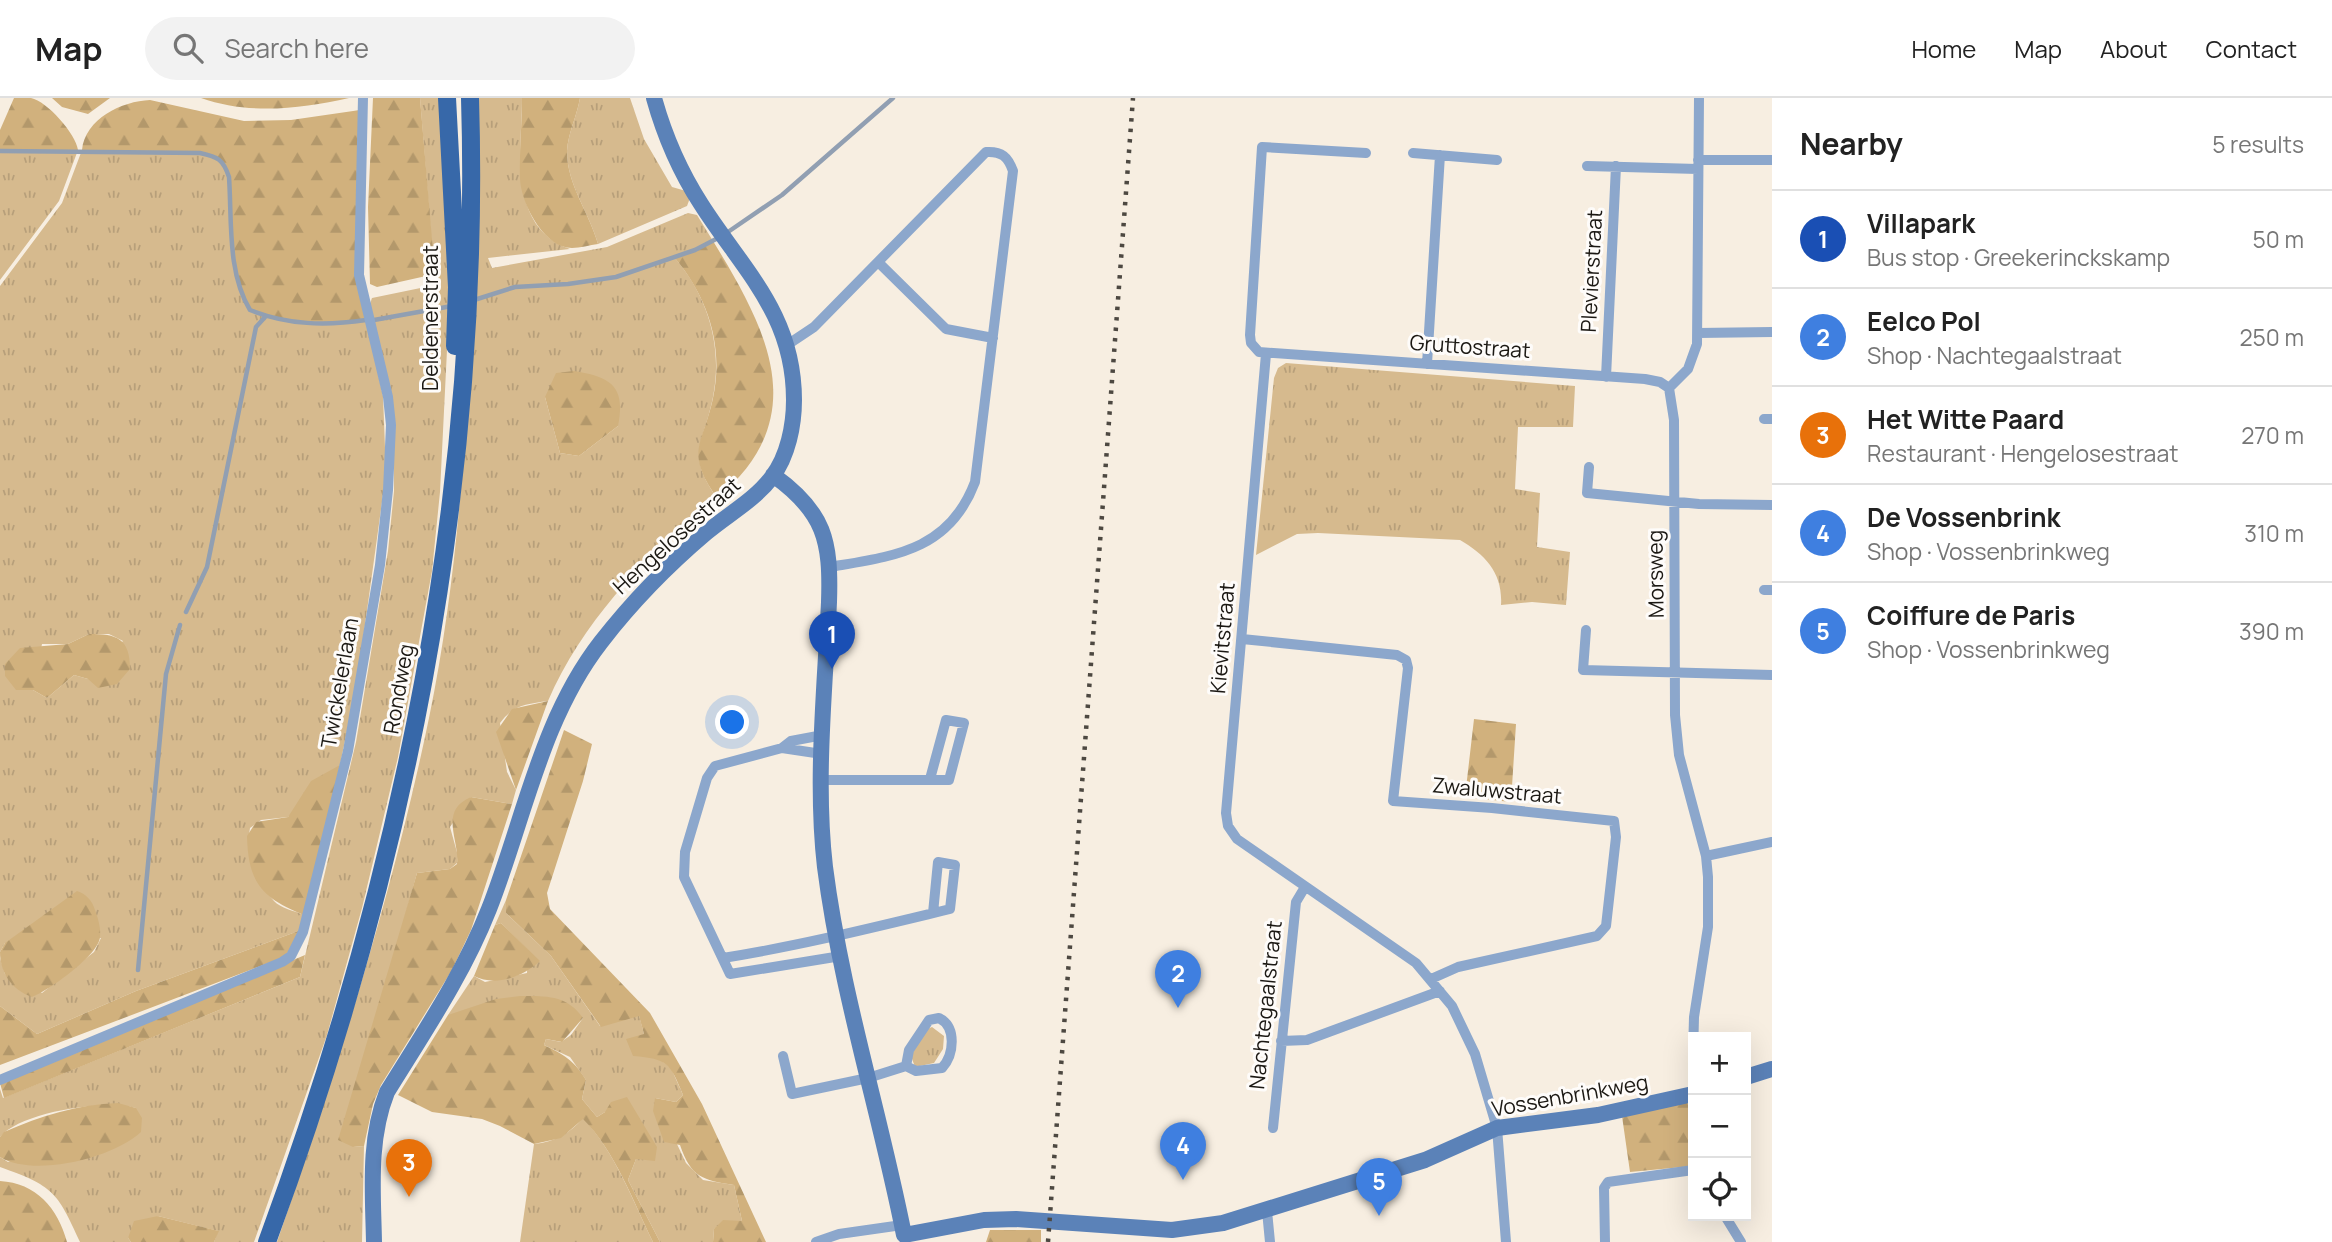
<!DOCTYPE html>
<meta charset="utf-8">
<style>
:root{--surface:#fff;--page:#f2f2f2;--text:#222;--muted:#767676;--line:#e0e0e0;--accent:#ea580c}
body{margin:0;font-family:Manrope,sans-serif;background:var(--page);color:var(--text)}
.controls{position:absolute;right:21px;bottom:21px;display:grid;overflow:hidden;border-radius:0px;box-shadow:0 7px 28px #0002}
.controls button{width:63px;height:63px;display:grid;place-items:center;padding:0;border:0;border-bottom:2px solid var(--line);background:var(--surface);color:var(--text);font:35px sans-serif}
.you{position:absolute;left:733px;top:625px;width:24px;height:24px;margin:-18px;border:5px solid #fff;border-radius:50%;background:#1a73e8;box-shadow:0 0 0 10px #1a73e833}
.badge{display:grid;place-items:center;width:46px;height:46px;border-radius:50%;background:var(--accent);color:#fff;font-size:23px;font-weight:700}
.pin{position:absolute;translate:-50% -58px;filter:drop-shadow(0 2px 4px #0008)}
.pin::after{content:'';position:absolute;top:37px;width:24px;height:21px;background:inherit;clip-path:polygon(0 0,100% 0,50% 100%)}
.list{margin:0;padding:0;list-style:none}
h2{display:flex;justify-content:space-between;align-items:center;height:91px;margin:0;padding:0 28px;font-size:30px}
h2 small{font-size:23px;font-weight:400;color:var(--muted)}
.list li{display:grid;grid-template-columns:46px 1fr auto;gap:21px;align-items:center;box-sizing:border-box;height:98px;padding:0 28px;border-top:2px solid var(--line)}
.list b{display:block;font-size:26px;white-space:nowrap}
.list p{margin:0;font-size:23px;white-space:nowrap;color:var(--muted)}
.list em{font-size:23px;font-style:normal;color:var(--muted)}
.icon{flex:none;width:38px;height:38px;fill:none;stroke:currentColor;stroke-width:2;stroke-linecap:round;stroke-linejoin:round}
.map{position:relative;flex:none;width:1772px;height:1144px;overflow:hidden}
header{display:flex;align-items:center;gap:42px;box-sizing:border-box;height:98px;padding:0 35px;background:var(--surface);border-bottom:2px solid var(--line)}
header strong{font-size:33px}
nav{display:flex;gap:38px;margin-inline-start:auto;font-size:24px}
.search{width:490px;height:63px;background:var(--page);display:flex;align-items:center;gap:18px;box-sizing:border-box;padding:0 24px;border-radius:38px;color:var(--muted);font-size:26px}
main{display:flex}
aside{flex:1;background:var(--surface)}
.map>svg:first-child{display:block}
.grass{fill:url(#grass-tufts);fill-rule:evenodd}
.forest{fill:url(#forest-firs)}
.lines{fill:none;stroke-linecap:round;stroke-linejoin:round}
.stream{stroke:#919fb2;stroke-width:4.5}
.street{stroke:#8ca7cc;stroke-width:10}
.secondary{stroke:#5b82b8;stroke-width:16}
.primary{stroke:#3768a9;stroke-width:18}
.rail{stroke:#4d4841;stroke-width:4.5;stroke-dasharray:3.5 7;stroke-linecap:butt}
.labels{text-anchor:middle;stroke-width:6;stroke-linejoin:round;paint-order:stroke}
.street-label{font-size:21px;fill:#1b1813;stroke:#fefcfa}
</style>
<header>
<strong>Map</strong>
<div class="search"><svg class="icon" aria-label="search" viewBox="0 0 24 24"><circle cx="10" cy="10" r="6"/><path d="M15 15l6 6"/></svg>Search here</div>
<nav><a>Home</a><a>Map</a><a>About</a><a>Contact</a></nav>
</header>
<main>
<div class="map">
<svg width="1772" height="1144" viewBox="0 0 1772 1144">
<defs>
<pattern id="grass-tufts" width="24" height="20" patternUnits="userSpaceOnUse" patternTransform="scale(1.75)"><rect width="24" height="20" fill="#d6ba8e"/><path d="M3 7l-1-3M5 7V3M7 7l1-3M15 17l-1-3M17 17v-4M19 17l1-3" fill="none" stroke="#b79f7a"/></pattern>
<pattern id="forest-firs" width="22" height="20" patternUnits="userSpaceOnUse" patternTransform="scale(1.75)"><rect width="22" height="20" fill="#d1b17d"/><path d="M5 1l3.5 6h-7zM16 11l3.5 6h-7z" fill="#b3986b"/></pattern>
</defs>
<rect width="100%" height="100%" fill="#f7eee1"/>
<!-- grass -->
<path class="grass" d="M420 0H439L451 171 440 394 432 473 398 659 362 810 327 937 254 1144H214L218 1133 158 1118 128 1140 131 1144H80C57 1093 53 1088 0 1069V1059L8 1064 136 1010C105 1001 20 1014 0 1039V991L3 1000 300 879 356 644 388 453 394 393V346L370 206 372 200 435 187Z
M476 0H522C522 52 507 129 570 151L488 160 492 170 607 149 688 115 697 117 713 143 675 160C708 199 723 248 713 299 704 345 685 355 717 400 648 456 584 520 548 603 527 606 513 607 500 625L507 674 516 692 512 706 471 699 450 729 458 758 457 765 450 771 417 775 384 894 353 1049 364 1048 362 1144H277C336 972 392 799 429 620 471 416 471 207 476 0ZM545 299 618 328 579 358 560 355Z
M580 0H630L644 41 672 89 686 93 690 100 687 108 598 146C589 114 567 87 567 53 568 35 577 18 580 0Z
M78 52 59 103 0 182V53Z
M82 52 200 55C218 59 223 61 229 79L235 170 250 212C288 227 325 228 366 222L383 298 386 375 357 585 340 667 288 719 261 722 250 730C245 754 257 784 274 803 280 810 295 813 304 817L301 832 136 893 37 936 0 908V860L5 876 42 895 94 854 101 840 5 845 0 854V188L62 105ZM89 536H109L123 543 88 581 74 577 47 600 33 592 42 546H68Z
M1286 265 1575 288 1573 329H1518L1515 391 1540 395 1537 449 1570 454 1566 507 1532 504 1501 507C1503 476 1486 457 1460 442L1318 435 1297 436 1256 457 1274 280 1278 270Z
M506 802V815L551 858 600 928 639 917 644 936 658 960 671 970 683 997 676 1004 655 1000 686 1065 703 1082 734 1087 742 1123 714 1131 713 1144H660L628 1082 636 1061 605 1014 597 1019 582 1001 586 982 570 959 544 947 546 941 561 944 571 937 583 920 448 917 474 878 485 884 527 875 528 852 501 825 495 827Z
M932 929 944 938 943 951 934 965 915 969 911 958 925 932Z
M583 1020C615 1054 633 1103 653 1144H520L534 1046C555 1044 569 1036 583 1020Z"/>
<!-- forest -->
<path class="forest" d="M14 0C19 0 26 0 31 0 47 3 76 36 78 52L0 53V32Z
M52 0H110L88 16 62 9Z
M201 0H349C300 11 249 17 201 0Z
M373 0H420L435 176 377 189 370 186 368 109Z
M522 0H580C577 18 568 35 567 53 567 87 589 114 598 146 590 147 580 150 572 150 544 150 521 105 520 81 519 54 522 27 522 0Z
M150 2 244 23 291 22 360 12 358 51 366 222C325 228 288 227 250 212 227 174 232 122 229 79 223 61 218 59 200 55L82 52C85 21 122 3 150 2Z
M713 143C766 230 815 319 717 400 684 353 703 347 713 300 724 248 708 199 674 159Z
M574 273C611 279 626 288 618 328L579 358 560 355 545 299 556 275Z
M89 536C117 536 130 540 130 571L117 586 98 590 88 581 74 577 47 600 33 592H16L5 578V566L20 550 68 546Z
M548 603 516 692 496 634 512 611Z
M1474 621 1516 626 1511 704 1465 699Z
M564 632 592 646 583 683 547 795 550 811 650 915 702 1006 766 1144H713L714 1131 723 1122 742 1123 734 1087C702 1082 691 1079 680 1047L664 1044 653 1013 655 1000 676 1004 683 997C670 965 668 961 633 958L626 941 644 936 639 918 601 929 551 858 506 815V802Z
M340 667 304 817C263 800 248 786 247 738L256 724 288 719 311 683Z
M471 699 512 706 471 832 452 872 381 987 373 1006 364 1048 353 1049 338 1042 417 775 450 771 457 766C460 742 438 713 471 699Z
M77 793C86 796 92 802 95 812 98 820 101 830 100 839 99 857 48 893 32 899 12 892 0 875 0 854L5 845Z
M501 825 540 863C523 879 495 889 474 878L495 827Z
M301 832 294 849 282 860 0 967V908L37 936 136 893Z
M305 857 300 879 4 1000 0 985Z
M520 898C547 898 567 897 583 920L562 944 546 941 544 947C563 956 575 963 586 982L582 1001 597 1019 605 1014 611 1004 627 999 657 1049 655 1063 636 1061 628 1082 660 1144H653C633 1103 615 1053 583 1021L561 1040 534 1046 500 1028 482 1021 432 1014 398 997 448 917 496 901Z
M1688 1001 1693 1068 1630 1074 1622 1018Z
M118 1005 136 1010 142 1020 141 1034C113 1060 34 1080 0 1059V1039L4 1034C41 1018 78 1006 118 1005Z
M0 1083C36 1085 58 1110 67 1144H0Z
M158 1118 219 1133 214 1144H131L128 1140 134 1123Z
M990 1132H1041V1144H986Z"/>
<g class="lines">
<!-- stream -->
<path class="stream" d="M0 53 200 55C218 59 223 61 229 79 232 122 227 174 250 212 288 227 325 228 366 222
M725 136 782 97 893 0
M471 203 515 189 568 186 616 179 695 152 718 140
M374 222 452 208
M186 514 207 469 256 229 266 218
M138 872 166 576 180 527"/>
<!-- street -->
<path class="street" d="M1366 55 1262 49 1250 237 1251 245 1259 254 1645 281 1660 284 1669 290
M1413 55 1497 62
M1698 62H1772
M1587 68 1698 71
M878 164 946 231 993 240
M1698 235 1772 234
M787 247 814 229 986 54C1002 53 1008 59 1013 73L975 384C949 453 894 458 830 469
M1266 256 1226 715 1228 728 1237 741 1416 865 1452 908 1475 956 1497 1030 1506 1144
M1427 266 1440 57
M1606 279 1616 68
M1669 290 1674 322 1675 617 1679 657 1706 758 1708 779V829L1694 919 1693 957
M1669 290 1688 271 1697 246 1699 0
M1764 321H1772
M1589 369 1587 395 1699 406 1772 407
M1764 492H1772
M1586 532 1583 572 1772 577
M1242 541 1397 557 1406 562 1408 570 1393 703 1492 710 1614 723 1616 739 1606 828 1597 838 1458 869 1431 881
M782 650 791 643 823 637
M822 656 782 650 715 668 707 680 685 754 684 779 730 876 841 858
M822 682H949L964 625 946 622 930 681
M1706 758 1772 744
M723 860C799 848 875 829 950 811L955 767 938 764 933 815
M1281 943 1307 942 1440 893
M783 958 792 996 868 980 906 968 909 952 929 922 939 920C957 929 954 957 942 970L916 973 906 968
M0 982 282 864 291 858 303 834 348 653 380 467 388 392 391 327 388 299 359 177 363 0
M1273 1030 1296 804 1305 789
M1267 1113 1270 1144
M1725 1118 1741 1144
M816 1144 839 1136 902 1127
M1605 1144 1604 1090 1608 1084 1693 1072"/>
<!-- secondary -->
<path class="secondary" d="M773 377C825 414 831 443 829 504 825 591 815 682 825 769 841 894 880 1015 904 1137L984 1122 1016 1121 1172 1132 1223 1125 1425 1062 1497 1030 1598 1017 1693 996
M1746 979 1772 971
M374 1144C373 1093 368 1042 387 994 424 934 463 877 489 811 524 722 541 621 601 544 632 504 667 468 706 435 727 417 755 402 772 379 788 358 794 327 794 302 794 216 743 172 701 106 681 75 664 36 654 0"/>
<!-- primary -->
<path class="primary" d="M447 0 457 189 455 248
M267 1144C402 779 482 391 470 0"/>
<!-- rail -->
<path class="rail" d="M1048 1144 1133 0"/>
</g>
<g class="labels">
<!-- street labels -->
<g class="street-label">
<text transform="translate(1592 173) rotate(-87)" y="7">Plevierstraat</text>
<text transform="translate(431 220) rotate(-90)" y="7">Deldenerstraat</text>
<text transform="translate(1470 249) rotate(4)" y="7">Gruttostraat</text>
<text transform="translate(677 438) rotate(-42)" y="7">Hengelosestraat</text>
<text transform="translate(1656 476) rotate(-91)" y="7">Morsweg</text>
<text transform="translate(1223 540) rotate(-85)" y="7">Kievitstraat</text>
<text transform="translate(340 585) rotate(-80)" y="7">Twickelerlaan</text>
<text transform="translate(399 591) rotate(-80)" y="7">Rondweg</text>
<text transform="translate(1497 693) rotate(5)" y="7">Zwaluwstraat</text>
<text transform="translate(1266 907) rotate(-84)" y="7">Nachtegaalstraat</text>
<text transform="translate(1570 998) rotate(-10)" y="7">Vossenbrinkweg</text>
</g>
</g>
</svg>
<div class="controls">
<button>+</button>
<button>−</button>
<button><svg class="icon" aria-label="locate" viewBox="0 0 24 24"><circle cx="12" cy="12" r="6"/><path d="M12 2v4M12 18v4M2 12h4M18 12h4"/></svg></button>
</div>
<div class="you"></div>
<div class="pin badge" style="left:832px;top:571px;background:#1a4fb4">1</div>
<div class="pin badge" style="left:1178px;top:910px;background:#3f7fe0">2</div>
<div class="pin badge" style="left:409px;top:1099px;background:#e8710a">3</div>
<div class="pin badge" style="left:1183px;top:1082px;background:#3f7fe0">4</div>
<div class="pin badge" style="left:1379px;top:1118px;background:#3f7fe0">5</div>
</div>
<aside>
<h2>Nearby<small>5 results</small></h2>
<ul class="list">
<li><span class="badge" style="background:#1a4fb4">1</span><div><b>Villapark</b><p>Bus stop · Greekerinckskamp</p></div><em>50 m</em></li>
<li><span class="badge" style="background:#3f7fe0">2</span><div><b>Eelco Pol</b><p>Shop · Nachtegaalstraat</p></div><em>250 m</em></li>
<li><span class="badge" style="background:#e8710a">3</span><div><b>Het Witte Paard</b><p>Restaurant · Hengelosestraat</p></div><em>270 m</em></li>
<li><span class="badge" style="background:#3f7fe0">4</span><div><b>De Vossenbrink</b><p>Shop · Vossenbrinkweg</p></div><em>310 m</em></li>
<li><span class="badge" style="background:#3f7fe0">5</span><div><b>Coiffure de Paris</b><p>Shop · Vossenbrinkweg</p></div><em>390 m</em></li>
</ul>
</aside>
</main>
